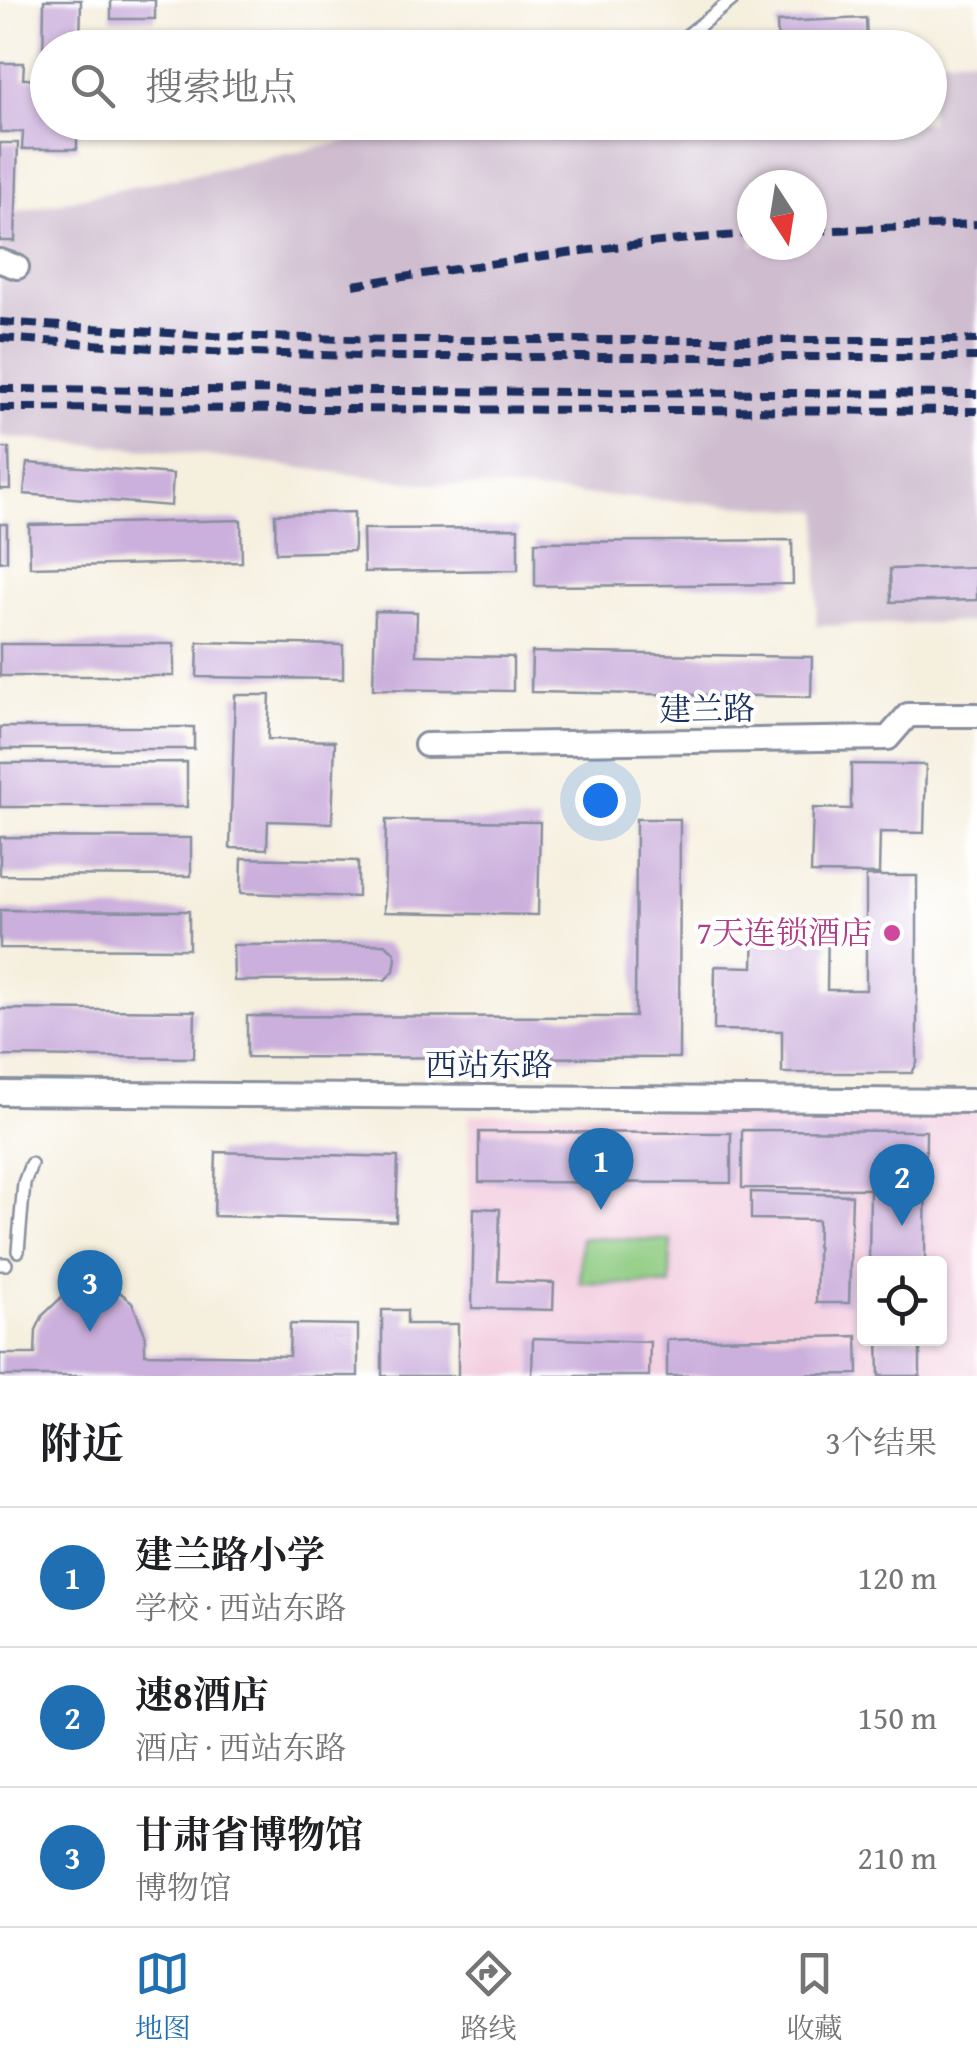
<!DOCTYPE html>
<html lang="zh">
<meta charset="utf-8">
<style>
:root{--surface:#fff;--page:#f6f6f6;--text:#202124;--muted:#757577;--line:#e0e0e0;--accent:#1f6fb2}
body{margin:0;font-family:"Gentium Book Plus","Noto Serif SC",serif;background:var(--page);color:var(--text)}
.controls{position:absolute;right:30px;bottom:30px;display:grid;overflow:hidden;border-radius:10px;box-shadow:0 2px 8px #0004}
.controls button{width:90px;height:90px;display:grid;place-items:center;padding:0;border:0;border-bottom:2px solid var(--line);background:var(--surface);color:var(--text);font:50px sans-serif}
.compass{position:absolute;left:737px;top:170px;width:90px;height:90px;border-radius:50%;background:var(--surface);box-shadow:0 2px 8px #0004;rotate:168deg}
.you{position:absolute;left:600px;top:800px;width:35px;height:35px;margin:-25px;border:8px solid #fff;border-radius:50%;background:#1a73e8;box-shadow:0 0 0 15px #1a73e833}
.badge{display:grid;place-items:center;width:65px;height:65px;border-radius:50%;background:var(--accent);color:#fff;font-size:32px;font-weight:700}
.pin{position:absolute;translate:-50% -82px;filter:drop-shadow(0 2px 5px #0008)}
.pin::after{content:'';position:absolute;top:52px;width:35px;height:30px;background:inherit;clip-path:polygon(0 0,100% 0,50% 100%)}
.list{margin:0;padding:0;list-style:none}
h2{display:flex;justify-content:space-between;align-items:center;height:130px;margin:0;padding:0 40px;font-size:42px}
h2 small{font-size:32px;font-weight:400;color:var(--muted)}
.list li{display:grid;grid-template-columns:65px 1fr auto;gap:30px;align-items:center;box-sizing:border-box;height:140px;padding:0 40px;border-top:2px solid var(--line)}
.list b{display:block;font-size:38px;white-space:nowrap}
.list p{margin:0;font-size:32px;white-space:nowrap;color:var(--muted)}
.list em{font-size:32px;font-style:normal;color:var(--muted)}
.icon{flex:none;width:55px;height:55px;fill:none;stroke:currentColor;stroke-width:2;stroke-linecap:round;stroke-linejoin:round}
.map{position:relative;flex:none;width:977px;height:1376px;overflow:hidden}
.search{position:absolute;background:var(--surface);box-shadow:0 2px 8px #0004;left:30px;right:30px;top:30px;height:110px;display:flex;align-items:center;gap:25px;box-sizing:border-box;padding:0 35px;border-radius:55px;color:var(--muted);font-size:38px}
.sheet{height:550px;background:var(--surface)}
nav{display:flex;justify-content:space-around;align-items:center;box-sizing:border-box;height:140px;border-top:2px solid var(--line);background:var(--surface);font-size:28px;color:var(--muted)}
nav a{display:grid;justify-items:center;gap:5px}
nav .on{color:var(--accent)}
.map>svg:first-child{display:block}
.built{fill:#f3cfe0;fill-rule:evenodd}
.industrial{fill:#cfbdcf;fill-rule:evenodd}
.pitch{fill:#8ecb81;stroke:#547d70;stroke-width:2.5}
.building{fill:#cbafdc}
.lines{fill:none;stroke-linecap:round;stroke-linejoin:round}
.service-casing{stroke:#888f9e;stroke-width:16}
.minor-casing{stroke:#888f9e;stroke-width:28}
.service{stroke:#fff;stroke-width:11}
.minor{stroke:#fff;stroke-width:22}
.rail{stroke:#1b2f5e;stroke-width:8;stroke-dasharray:15 8;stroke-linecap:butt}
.hotel-dot{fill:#d1479c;stroke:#fff;stroke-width:4}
.labels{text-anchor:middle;stroke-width:8;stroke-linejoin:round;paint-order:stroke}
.street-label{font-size:32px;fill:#1b2f5e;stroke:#fff}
.hotel-label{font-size:32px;fill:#b23c85;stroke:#fff;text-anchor:end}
</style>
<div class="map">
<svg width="977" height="1376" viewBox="0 0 977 1376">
<rect width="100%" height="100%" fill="#fff"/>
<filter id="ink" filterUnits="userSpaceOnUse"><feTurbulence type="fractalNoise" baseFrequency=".01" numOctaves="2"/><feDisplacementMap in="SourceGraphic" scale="20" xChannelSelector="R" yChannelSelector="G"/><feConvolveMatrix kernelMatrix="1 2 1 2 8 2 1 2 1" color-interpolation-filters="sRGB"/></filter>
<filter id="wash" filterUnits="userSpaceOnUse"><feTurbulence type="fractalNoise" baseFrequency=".0048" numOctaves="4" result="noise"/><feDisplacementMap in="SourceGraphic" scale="40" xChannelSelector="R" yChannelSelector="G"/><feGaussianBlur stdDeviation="2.25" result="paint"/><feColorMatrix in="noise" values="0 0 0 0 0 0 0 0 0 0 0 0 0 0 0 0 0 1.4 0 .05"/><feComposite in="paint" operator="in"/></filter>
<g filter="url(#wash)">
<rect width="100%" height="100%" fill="#f5efde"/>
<!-- built -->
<path class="built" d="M977 1101V1376H468L469 1115ZM864 1264H940V1338H864Z"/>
<!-- industrial -->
<path class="industrial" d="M977 57V622L816 626 820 511 418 483 161 450 0 437V215L434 123 930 122V59ZM752 185H812V245H752Z"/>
<!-- pitch -->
<path class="pitch" d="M581 1238 671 1240 670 1285 580 1283Z"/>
<g id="blocks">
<!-- building -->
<path class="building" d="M44 0H81L80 48H48V67H43Z
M111 0H155V19H111Z
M866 18 867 47 778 48 777 22Z
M0 63H24L23 79H48V122H77V149H22L23 132H0Z
M0 143H18L15 241H0Z
M0 448H9L10 489H0Z
M27 463 173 474 171 506 24 494Z
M354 512V551L276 553 275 514Z
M241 520 242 562 30 567 29 525Z
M0 524H7V561L0 562Z
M518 528V570L364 572 363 529Z
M792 540 793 584 535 586V542Z
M977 567V600L891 602 890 569Z
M375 611 417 612 416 655 513 657V691L373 689Z
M198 642 343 645V679L197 677Z
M0 644H174V676H0Z
M532 652 812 657 811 697 531 692Z
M235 695H270L268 739 335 741 332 823 268 821 267 849 230 848Z
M0 727H194V749H0Z
M187 762V807H0V763Z
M851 764 926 765 924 833 880 832 879 874 811 873 813 808 851 809Z
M636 819H680L679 1058 247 1057V1016L635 1017Z
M386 820 540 822 538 915 384 912Z
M0 837 191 838V876L0 875Z
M242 858 358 861V897L241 893Z
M866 876H917V1063L912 1073H782V1031L714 1030 715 966 753 967 754 922 828 923 827 990H866Z
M0 910 189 911V949L0 948Z
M385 944 394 952 396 958 394 971 385 980 234 981 233 945Z
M0 1009 195 1011 194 1058 0 1056Z
M742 1130 926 1131 925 1264H869L870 1189 742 1188Z
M479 1132 731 1133V1183L479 1182Z
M216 1152 398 1157 396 1221 214 1216Z
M751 1192 852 1195 849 1303H816L818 1220 751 1219Z
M474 1208 500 1209 498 1281 554 1283 553 1310 472 1308Z
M100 1285 116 1289 132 1302 145 1334V1354L289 1356 290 1324 358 1325V1376H0V1354H35L36 1330 43 1315 67 1292 83 1286Z
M382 1310H407V1324H458V1376H382Z
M857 1336 858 1374 667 1376V1340Z
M533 1338 650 1342 649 1376H532Z
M878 1338H920V1376H879Z"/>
</g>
</g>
<g filter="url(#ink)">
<use href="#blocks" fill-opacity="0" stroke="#888f9e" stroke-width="2.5"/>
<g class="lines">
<defs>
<path id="service" d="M676 44 732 0
M18 1251 24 1183 31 1164
M0 1264H6"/>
<path id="minor" d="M0 261 17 267
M426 745 888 738 908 715H977
M0 1093 977 1101"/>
</defs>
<!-- service casing -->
<use href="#service" class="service-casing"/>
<!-- minor casing -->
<use href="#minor" class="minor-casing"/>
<!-- service -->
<use href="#service" class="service"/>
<!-- minor -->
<use href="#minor" class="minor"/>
<!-- rail -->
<path class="rail" d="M812 231 977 224
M353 285C486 264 618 243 752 234
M0 322 213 336 396 340H977
M0 338 212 352 396 357H977
M0 389 977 394
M0 408 977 411"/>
</g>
</g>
<!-- markers -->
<circle class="hotel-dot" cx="892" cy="933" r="10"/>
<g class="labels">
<!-- street labels -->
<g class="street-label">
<text transform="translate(707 709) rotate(-1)" y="11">建兰路</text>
<text x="489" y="1076">西站东路</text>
</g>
<!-- hotel labels -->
<g class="hotel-label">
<text x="872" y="944">7天连锁酒店</text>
</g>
</g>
</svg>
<div class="controls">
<button><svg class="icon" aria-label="locate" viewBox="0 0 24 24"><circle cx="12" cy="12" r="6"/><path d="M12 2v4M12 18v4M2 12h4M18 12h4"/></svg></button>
</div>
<svg class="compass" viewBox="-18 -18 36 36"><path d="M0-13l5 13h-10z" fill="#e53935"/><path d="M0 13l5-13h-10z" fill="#757577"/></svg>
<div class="you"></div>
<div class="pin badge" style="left:601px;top:1210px">1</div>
<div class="pin badge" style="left:902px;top:1226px">2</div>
<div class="pin badge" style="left:90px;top:1332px">3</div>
<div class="search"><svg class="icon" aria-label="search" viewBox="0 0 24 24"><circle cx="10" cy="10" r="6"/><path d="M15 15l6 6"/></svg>搜索地点</div>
</div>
<section class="sheet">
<h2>附近<small>3个结果</small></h2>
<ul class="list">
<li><span class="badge">1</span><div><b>建兰路小学</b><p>学校 · 西站东路</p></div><em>120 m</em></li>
<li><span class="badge">2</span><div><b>速8酒店</b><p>酒店 · 西站东路</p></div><em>150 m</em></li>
<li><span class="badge">3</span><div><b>甘肃省博物馆</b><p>博物馆</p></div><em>210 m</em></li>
</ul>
</section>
<nav>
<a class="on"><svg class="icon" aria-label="map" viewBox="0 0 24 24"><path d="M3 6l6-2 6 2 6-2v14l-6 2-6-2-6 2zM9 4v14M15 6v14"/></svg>地图</a>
<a><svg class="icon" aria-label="directions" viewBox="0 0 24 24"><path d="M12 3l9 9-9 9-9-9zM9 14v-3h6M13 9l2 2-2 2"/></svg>路线</a>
<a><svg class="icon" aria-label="saved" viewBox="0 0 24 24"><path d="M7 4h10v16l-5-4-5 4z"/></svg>收藏</a>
</nav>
